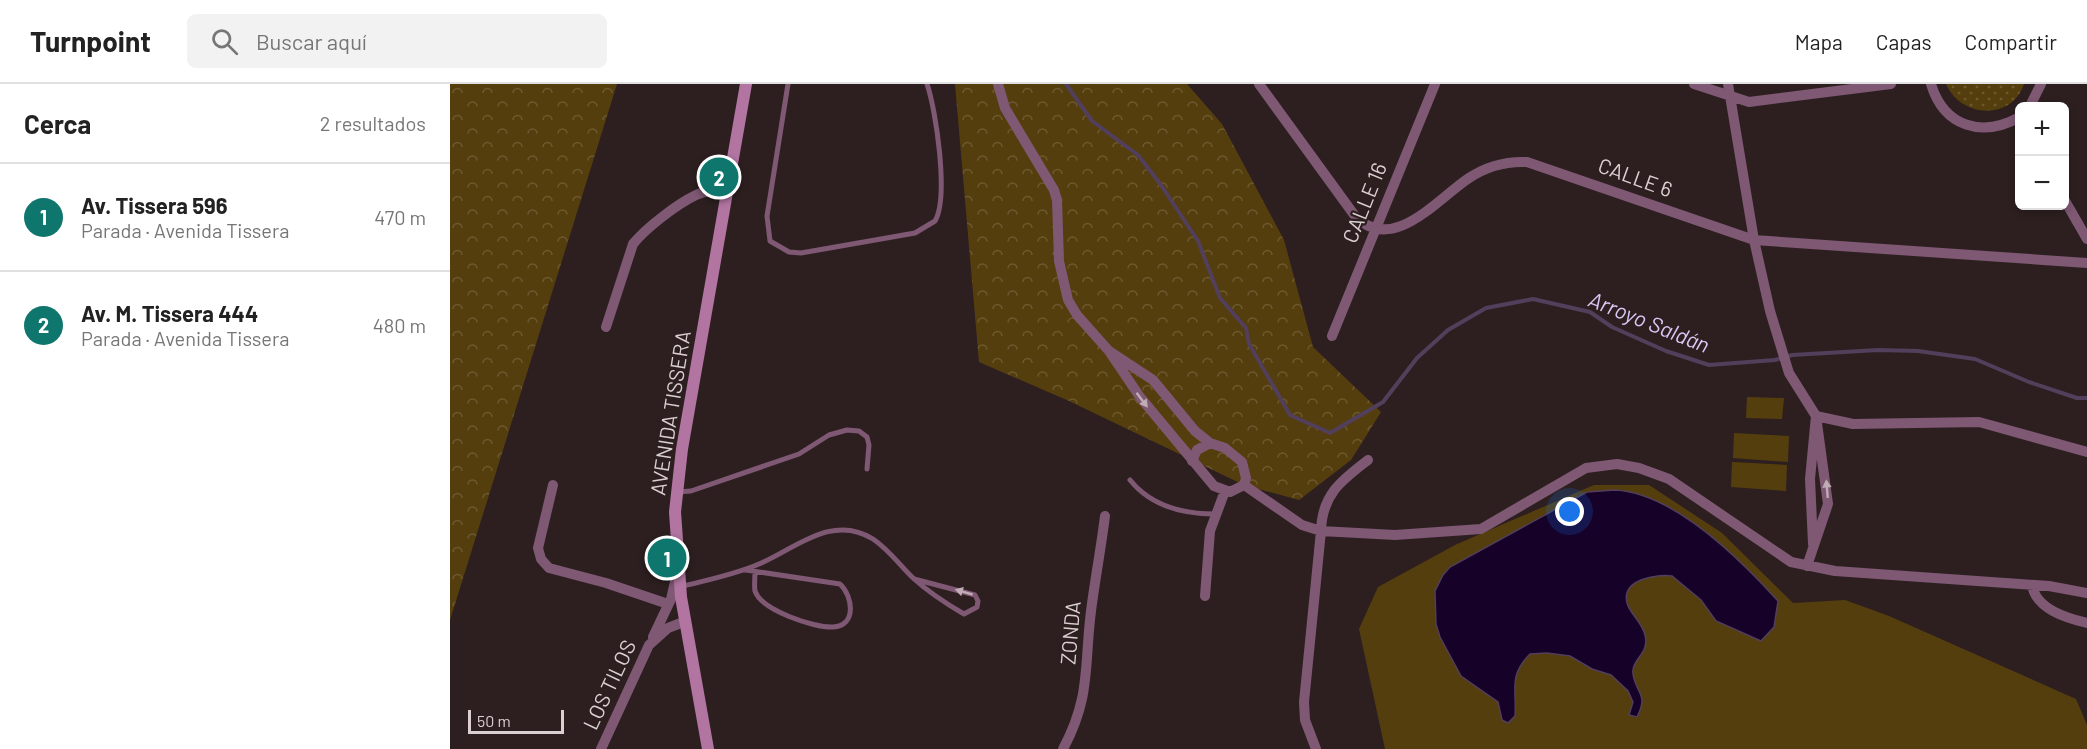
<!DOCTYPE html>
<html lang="es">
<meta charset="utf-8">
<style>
:root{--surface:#fff;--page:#f2f2f2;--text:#222;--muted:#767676;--line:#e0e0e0;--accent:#0f766e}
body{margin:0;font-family:Barlow,sans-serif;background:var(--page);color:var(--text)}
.controls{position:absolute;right:18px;top:18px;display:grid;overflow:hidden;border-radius:9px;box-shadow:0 3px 9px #0003}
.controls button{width:54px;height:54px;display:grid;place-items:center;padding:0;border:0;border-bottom:2px solid var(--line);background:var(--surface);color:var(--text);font:30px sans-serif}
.scale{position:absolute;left:18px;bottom:15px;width:96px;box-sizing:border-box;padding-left:6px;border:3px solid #dad0d1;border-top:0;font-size:16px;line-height:21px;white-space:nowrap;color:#dad0d1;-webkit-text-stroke:4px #2d1f20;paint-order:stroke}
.you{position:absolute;left:1120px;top:428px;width:21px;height:21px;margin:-15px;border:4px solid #fff;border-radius:50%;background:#1a73e8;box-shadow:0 0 0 9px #1a73e833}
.badge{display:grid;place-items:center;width:39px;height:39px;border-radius:50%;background:var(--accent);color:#fff;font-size:20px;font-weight:700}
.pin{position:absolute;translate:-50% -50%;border:3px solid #fff;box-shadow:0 2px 6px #0006}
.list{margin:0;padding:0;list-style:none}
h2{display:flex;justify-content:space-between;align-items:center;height:78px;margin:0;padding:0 24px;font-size:26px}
h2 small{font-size:20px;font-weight:400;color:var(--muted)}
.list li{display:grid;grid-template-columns:39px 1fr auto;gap:18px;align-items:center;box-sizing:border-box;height:108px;padding:0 24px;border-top:2px solid var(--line)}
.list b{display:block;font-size:22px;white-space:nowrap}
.list p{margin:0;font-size:20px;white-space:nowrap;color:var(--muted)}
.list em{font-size:20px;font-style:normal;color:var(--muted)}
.icon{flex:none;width:33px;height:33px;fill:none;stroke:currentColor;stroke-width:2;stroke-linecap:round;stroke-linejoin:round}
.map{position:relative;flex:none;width:1637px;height:665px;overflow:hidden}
header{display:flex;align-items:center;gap:36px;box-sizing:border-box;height:84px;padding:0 30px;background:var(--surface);border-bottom:2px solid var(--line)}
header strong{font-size:28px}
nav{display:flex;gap:33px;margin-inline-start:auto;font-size:21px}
.search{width:420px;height:54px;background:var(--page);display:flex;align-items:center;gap:15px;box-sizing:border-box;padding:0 21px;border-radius:9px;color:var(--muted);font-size:22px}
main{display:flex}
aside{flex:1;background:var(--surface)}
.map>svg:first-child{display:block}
.grass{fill:#553e0e}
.forest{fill:url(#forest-crowns)}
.park{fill:url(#park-dots)}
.water{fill:#160129;stroke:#513f5b;stroke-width:1.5}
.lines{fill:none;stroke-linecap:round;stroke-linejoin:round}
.stream{stroke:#513f5b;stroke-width:4}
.lane{stroke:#7f5874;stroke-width:5}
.street{stroke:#7f5874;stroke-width:10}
.secondary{stroke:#b275a1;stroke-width:12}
.oneway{fill:#bfacb5}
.labels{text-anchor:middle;stroke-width:4.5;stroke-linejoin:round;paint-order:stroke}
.street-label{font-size:21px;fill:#dad0d1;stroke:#2d1f20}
.water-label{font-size:22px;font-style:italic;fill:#d9c7f5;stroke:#2d1f20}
</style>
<header>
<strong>Turnpoint</strong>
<div class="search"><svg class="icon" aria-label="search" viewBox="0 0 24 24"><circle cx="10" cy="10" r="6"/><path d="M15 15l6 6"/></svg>Buscar aquí</div>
<nav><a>Mapa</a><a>Capas</a><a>Compartir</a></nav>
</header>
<main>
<aside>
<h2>Cerca<small>2 resultados</small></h2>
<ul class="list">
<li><span class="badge">1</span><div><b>Av. Tissera 596</b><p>Parada · Avenida Tissera</p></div><em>470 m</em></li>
<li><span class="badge">2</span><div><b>Av. M. Tissera 444</b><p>Parada · Avenida Tissera</p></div><em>480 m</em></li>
</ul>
</aside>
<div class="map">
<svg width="1637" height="665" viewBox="0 0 1637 665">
<defs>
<pattern id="forest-crowns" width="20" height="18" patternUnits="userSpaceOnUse" patternTransform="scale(1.5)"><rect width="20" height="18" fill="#553e0e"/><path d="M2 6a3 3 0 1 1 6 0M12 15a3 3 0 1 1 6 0" fill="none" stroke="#6d5930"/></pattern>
<pattern id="park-dots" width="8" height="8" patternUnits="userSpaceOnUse" patternTransform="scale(1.5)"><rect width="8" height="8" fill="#553e0e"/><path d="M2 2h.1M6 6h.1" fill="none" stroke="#6d5930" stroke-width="1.8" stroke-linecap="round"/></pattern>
</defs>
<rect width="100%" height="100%" fill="#2d1f20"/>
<!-- grass -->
<path class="grass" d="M1297 313 1334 314 1332 335 1296 334Z
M1284 349 1339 352 1338 378 1283 374Z
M1282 378 1337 381 1336 407 1281 403Z
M1144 401H1199L1272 449 1343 519 1395 516 1439 532 1626 615 1637 641V665H935L909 545 928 503 1005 461Z"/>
<!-- forest -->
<path class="forest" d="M0 0H167L0 536Z
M505 0H737L772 40 834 156 863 263 931 328 901 376 849 416 794 401 619 317 529 278Z"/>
<!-- park -->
<path class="park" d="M1496 0H1574C1561 38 1510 33 1496 0Z"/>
<!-- water -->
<path class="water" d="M1165 406C1224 409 1290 475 1328 517L1324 543 1311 557 1266 537 1251 516 1222 492C1207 490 1171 495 1177 519 1180 530 1192 538 1195 551 1200 570 1181 575 1183 590 1186 610 1199 610 1187 633L1179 631 1183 618 1178 607 1161 591 1142 585 1120 572 1097 569 1080 570C1058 592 1067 605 1065 632L1058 639 1052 636 1048 618 1011 592 990 553 986 540 985 507 993 491 1000 483 1137 408Z"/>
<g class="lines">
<!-- stream -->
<path class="stream" d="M616 0 642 37 688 71 711 101 748 157 770 214 796 244 799 260 840 331 880 349 933 318 967 274 998 246 1036 224 1083 215 1140 228 1162 243 1216 267 1259 281 1325 276 1342 271 1428 266 1468 267 1525 275 1579 298 1627 314H1637"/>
<!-- lane -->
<path class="lane" d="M338 0 317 132 320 157 339 168 351 169 465 149 485 137C499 113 486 26 477 0
M680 396C701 422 732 430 765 430
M228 408 241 407 349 370 379 351 397 346 409 347 417 353 419 361 417 385
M296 486 390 500C403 512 407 542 383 543 364 544 311 526 305 507 304 502 305 494 305 488
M230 503C256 496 284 491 309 480 345 465 382 429 423 455 438 465 449 480 462 493 478 508 495 519 514 530L527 523 528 517 525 511 464 495"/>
<!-- street -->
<path class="street" d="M548 0 555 24 604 106 607 116 609 177 618 216 627 231 659 267 690 313 764 402 780 408 794 401 796 394 792 378 775 364 760 359 745 347 703 296 659 267
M809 0 905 132C943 171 987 115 1019 94 1037 82 1056 77 1077 78L1304 156 1637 179
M1244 0 1299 18 1441 0
M1278 0 1304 156 1320 227 1339 289 1366 332 1403 340 1529 338 1637 368
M1481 0C1494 43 1532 54 1570 33
M1580 22 1591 0
M1614 115 1637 155
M156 243 183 160C196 144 227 120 246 111 256 106 267 107 278 108
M882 252 985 0
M742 377 747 366 760 359
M103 401 88 464 91 475 99 484 156 499 218 520
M794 401 852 441 871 447C872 410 892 396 918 376
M1357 482 1378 420 1366 332 1360 395 1363 460
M1582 501C1586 525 1616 534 1637 539
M755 512 760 447 775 407
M203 553 221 515 227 489
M151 665 199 561 218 544 236 537
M613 665C641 613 634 583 641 527 645 496 651 464 655 432
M866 665 855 636 854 618 871 447 945 451 1031 445 1136 384 1167 380 1189 384 1219 395 1341 478 1385 487 1599 502 1637 509"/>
<!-- secondary -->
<path class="secondary" d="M258 665 231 513 225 428 232 365 296 0"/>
</g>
<!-- one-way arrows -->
<defs><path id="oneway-solid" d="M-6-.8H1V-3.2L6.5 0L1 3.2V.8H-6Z" transform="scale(1.5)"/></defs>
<g class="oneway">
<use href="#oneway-solid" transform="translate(692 316) rotate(53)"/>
<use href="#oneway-solid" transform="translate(1377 405) rotate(-95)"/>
<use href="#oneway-solid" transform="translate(514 508) rotate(-164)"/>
</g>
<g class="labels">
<!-- street labels -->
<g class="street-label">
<text transform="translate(1185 94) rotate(20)" y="7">CALLE 6</text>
<text transform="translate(915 119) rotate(-68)" y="7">CALLE 16</text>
<text transform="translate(221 329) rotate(-81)" y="7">AVENIDA TISSERA</text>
<text transform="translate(621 549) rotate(-85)" y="7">ZONDA</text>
<text transform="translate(160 601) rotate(-65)" y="7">LOS TILOS</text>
</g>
<!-- water labels -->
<g class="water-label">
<text transform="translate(1199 238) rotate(22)" y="8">Arroyo Saldán</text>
</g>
</g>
</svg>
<div class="controls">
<button>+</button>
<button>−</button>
</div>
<div class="scale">50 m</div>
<div class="you"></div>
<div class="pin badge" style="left:217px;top:474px">1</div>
<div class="pin badge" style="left:269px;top:93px">2</div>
</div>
</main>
